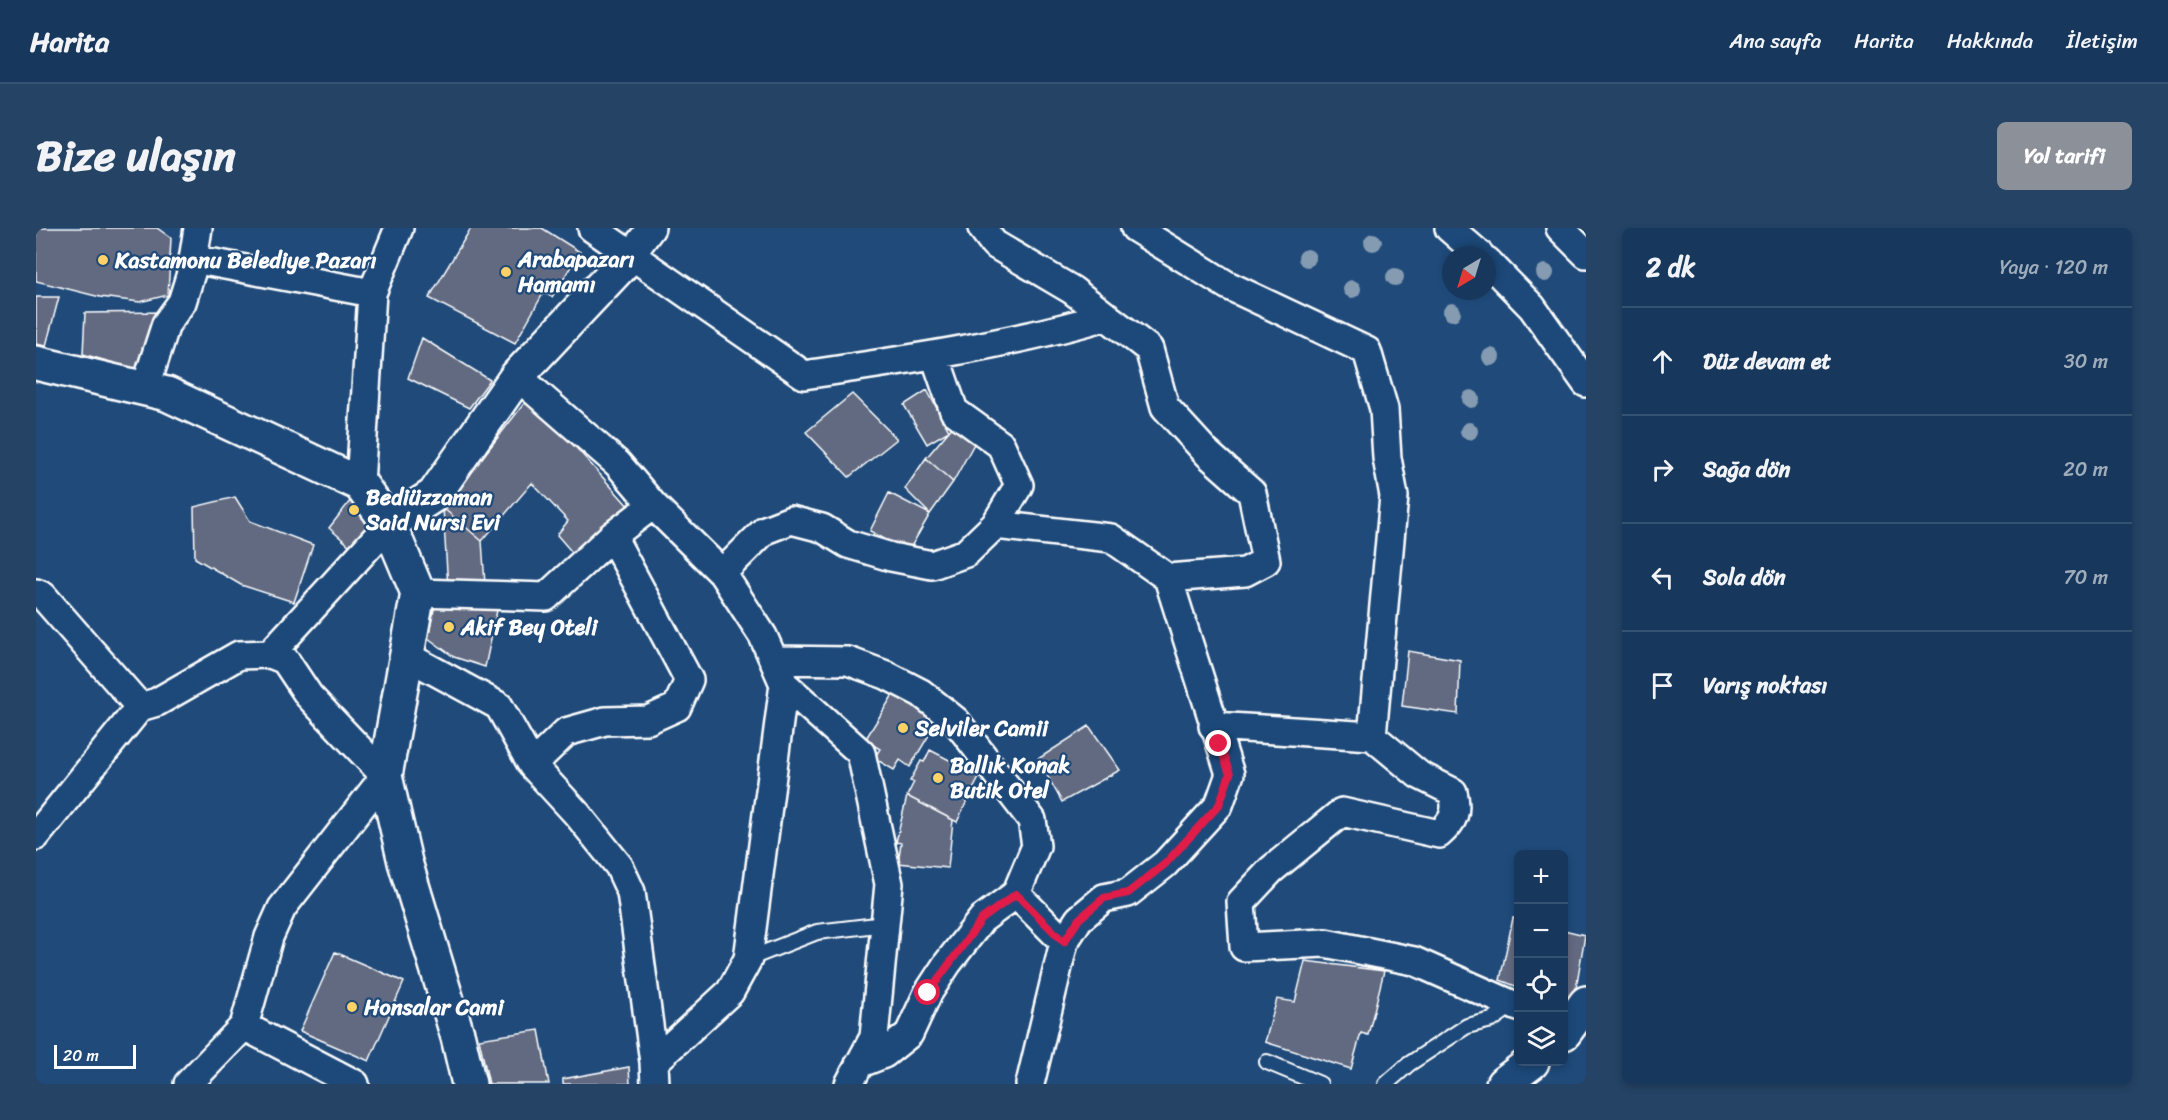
<!DOCTYPE html>
<html lang="tr">
<meta charset="utf-8">
<style>
:root{--surface:#17385c;--page:#244365;--text:#f1f3f6;--muted:#9eacbb;--line:#365272;--accent:#8c9099}
body{margin:0;font-family:Sriracha,sans-serif;background:var(--page);color:var(--text)}
.controls{position:absolute;right:18px;bottom:18px;display:grid;overflow:hidden;border-radius:9px;box-shadow:0 3px 9px #0003}
.controls button{width:54px;height:54px;display:grid;place-items:center;padding:0;border:0;border-bottom:2px solid var(--line);background:var(--surface);color:var(--text);font:30px sans-serif}
.compass{position:absolute;left:1406px;top:18px;width:54px;height:54px;border-radius:50%;background:var(--surface);box-shadow:0 3px 9px #0003;rotate:218deg}
.scale{position:absolute;left:18px;bottom:15px;width:82px;box-sizing:border-box;padding-left:6px;border:3px solid #fff;border-top:0;font-size:16px;line-height:21px;white-space:nowrap;color:#fff;-webkit-text-stroke:4px #1f4a7a;paint-order:stroke}
.stop{position:absolute;width:18px;height:18px;margin:-14px;border:4px solid #e11d48;border-radius:50%;background:#fff}
.stop.end{background:#e11d48;border-color:#fff;box-shadow:0 2px 6px #0008}
.list{margin:0;padding:0;list-style:none}
h2{display:flex;justify-content:space-between;align-items:center;height:78px;margin:0;padding:0 24px;font-size:26px}
h2 small{font-size:20px;font-weight:400;color:var(--muted)}
.list li{display:grid;grid-template-columns:39px 1fr auto;gap:18px;align-items:center;box-sizing:border-box;height:108px;padding:0 24px;border-top:2px solid var(--line)}
.list b{display:block;font-size:22px;white-space:nowrap}
.list em{font-size:20px;font-style:normal;color:var(--muted)}
.icon{flex:none;width:33px;height:33px;fill:none;stroke:currentColor;stroke-width:2;stroke-linecap:round;stroke-linejoin:round}
.map{position:relative;flex:none;width:1550px;height:856px;overflow:hidden;border-radius:9px}
header{display:flex;align-items:center;gap:36px;box-sizing:border-box;height:84px;padding:0 30px;background:var(--surface);border-bottom:2px solid var(--line)}
header strong{font-size:28px}
nav{display:flex;gap:33px;margin-inline-start:auto;font-size:21px}
.intro{display:flex;align-items:center;justify-content:space-between;box-sizing:border-box;height:144px;padding:0 36px}
h1{margin:0;font-size:42px}
.button{padding:15px 27px;border-radius:9px;background:var(--accent);color:#fff;font-size:21px;font-weight:700}
main{display:flex;gap:36px;padding:0 36px}
aside{flex:1;background:var(--surface);border-radius:9px;box-shadow:0 3px 9px #0003}
.map>svg:first-child{display:block}
.building{fill:#626b82;stroke:#fff;stroke-width:1.5}
.lines{fill:none;stroke-linecap:round;stroke-linejoin:round}
.lane-casing{stroke:#fff;stroke-width:18}
.street-casing{stroke:#fff;stroke-width:32}
.secondary-casing{stroke:#fff;stroke-width:38}
.lane{stroke:#1f4a7a;stroke-width:14}
.street{stroke:#1f4a7a;stroke-width:27}
.secondary{stroke:#1f4a7a;stroke-width:33}
.tree{fill:#849bb2}
.route{stroke:#e11d48;stroke-width:8}
.poi-dot{fill:#ffd166;stroke:#1f4a7a;stroke-width:2}
.labels{text-anchor:middle;stroke-width:4.5;stroke-linejoin:round;paint-order:stroke}
.poi-label{font-size:22px;font-weight:bold;fill:#fff;stroke:#1f4a7a;text-anchor:start}
</style>
<header>
<strong>Harita</strong>
<nav><a>Ana sayfa</a><a>Harita</a><a>Hakkında</a><a>İletişim</a></nav>
</header>
<div class="intro"><h1>Bize ulaşın</h1><a class="button">Yol tarifi</a></div>
<main>
<div class="map">
<svg width="1550" height="856" viewBox="0 0 1550 856">
<rect width="100%" height="100%" fill="#1f4a7a"/>
<filter id="ink" filterUnits="userSpaceOnUse"><feTurbulence type="fractalNoise" baseFrequency=".0167" numOctaves="2"/><feDisplacementMap in="SourceGraphic" scale="12" xChannelSelector="R" yChannelSelector="G"/><feConvolveMatrix kernelMatrix="1 2 1 2 8 2 1 2 1" color-interpolation-filters="sRGB"/></filter>
<g filter="url(#ink)">
<!-- building -->
<path class="building" d="M0 0H121L135 10 132 67 104 74 64 69 0 53Z
M435 0H506L544 24 516 69 508 64 479 115 393 70Z
M0 69H23L10 118 0 116Z
M130 84 101 142 47 126 49 85Z
M386 110 454 152 433 180 372 150Z
M891 162 913 203 891 216 868 177Z
M816 166 861 211 813 249 770 204Z
M494 168 594 280 540 329 521 307 532 293 496 255 446 313 407 280Z
M918 197 939 214 917 254 890 230Z
M890 230 917 254 894 286 869 261Z
M853 265 894 286 872 324 834 303Z
M318 268 338 296 321 324 293 300Z
M199 269 214 293 277 317 258 374 205 357 159 330 158 279Z
M407 280 446 313 449 356 412 360Z
M400 372 463 373 449 439 418 429 392 410Z
M1372 423 1424 432 1422 486 1366 478Z
M861 460 905 487 874 539 864 532 858 542 838 530 844 521 829 512Z
M1053 498 1084 542 1026 574 1002 531Z
M894 522 944 548 935 565 922 558 918 566 931 573 921 594 871 568 878 554 874 553 885 533 888 534Z
M871 568 917 592 912 640 862 635 865 615 860 614Z
M1477 690 1482 691V759L1464 752Z
M1528 702 1549 707 1537 778 1528 775Z
M299 724 368 754 333 833 264 803Z
M1269 733 1348 743 1332 807 1325 805 1315 841 1229 814 1241 771 1259 774Z
M503 802 513 856H453L443 811Z
M593 839 594 856H527V851Z"/>
<g class="lines">
<defs>
<path id="lane" d="M712 731 781 704 849 696
M1231 834 1284 856
M1350 856 1373 836 1431 798 1456 792 1477 777"/>
<path id="street" d="M556 0 768 147C870 132 972 117 1071 88
M946 0 958 16 1036 62 1113 121 1129 179 1172 226 1216 265 1230 333 1209 344 1132 350 1075 310 959 297
M1099 0 1191 57 1331 123 1348 181 1351 230 1358 268 1336 508 1383 547 1417 564C1422 584 1418 593 1403 606L1306 584 1235 642 1205 674 1208 719 1289 715 1378 733 1482 779
M1413 0 1444 27
M1524 0 1550 26
M594 28 615 0
M157 31 336 65
M1451 33 1496 79 1550 155
M481 148 582 236 617 277 686 345 727 408 748 456 825 525 853 656 838 809 813 856
M109 161 130 96 146 74 155 45 162 0
M324 256 336 65 363 0
M686 345 729 302 755 292 786 300 812 316 855 329 896 337 930 325 959 297 983 257 965 217 918 183 899 128
M0 365 7 368 104 479
M382 365 510 369 576 308 617 277
M369 427 463 478 496 537 542 587 583 638 595 664 618 834
M738 432 812 433 850 447 885 465 920 493 996 592 1000 618 980 666 946 691 911 736 892 765 873 806 848 826 823 836
M1177 498 1336 508
M496 537 530 504 569 493 612 492 641 479 653 452 576 308
M0 608 104 479 121 474 203 427 234 426 353 296
M980 666 1028 714 994 856
M1028 714 1043 691 1068 670 1092 665 1129 636 1183 577 1194 546 1132 350
M208 798 319 856
M152 856 208 798 233 709 246 680 349 548 273 468 249 432 234 426
M619 856 618 834 694 764 712 731 748 456"/>
<path id="secondary" d="M0 135 131 166 324 256 353 296
M1528 805 1550 775
M433 856 422 809 369 634 349 548 382 365 353 296 398 267 481 148 594 28
M1467 856 1496 834"/>
</defs>
<!-- lane casing -->
<use href="#lane" class="lane-casing"/>
<!-- street casing -->
<use href="#street" class="street-casing"/>
<!-- secondary casing -->
<use href="#secondary" class="secondary-casing"/>
<!-- lane -->
<use href="#lane" class="lane"/>
<!-- street -->
<use href="#street" class="street"/>
<!-- secondary -->
<use href="#secondary" class="secondary"/>
</g>
<!-- trees -->
<g class="tree">
<circle cx="1337" cy="14" r="9"/>
<circle cx="1271" cy="30" r="9"/>
<circle cx="1509" cy="45" r="9"/>
<circle cx="1359" cy="49" r="9"/>
<circle cx="1316" cy="61" r="9"/>
<circle cx="1416" cy="84" r="9"/>
<circle cx="1455" cy="129" r="9"/>
<circle cx="1435" cy="171" r="9"/>
<circle cx="1433" cy="203" r="9"/>
</g>
</g>
<g class="lines" filter="url(#ink)">
<!-- route -->
<path class="route" d="M892 765 946 691 980 666 1028 714 1043 691 1068 670 1092 665 1129 636 1183 577 1194 546 1183 516"/>
</g>
<!-- markers -->
<g class="poi-dot">
<circle cx="67" cy="32" r="6"/>
<circle cx="470" cy="44" r="6"/>
<circle cx="318" cy="282" r="6"/>
<circle cx="413" cy="399" r="6"/>
<circle cx="867" cy="500" r="6"/>
<circle cx="902" cy="550" r="6"/>
<circle cx="316" cy="779" r="6"/>
</g>
<g class="labels">
<!-- poi labels -->
<g class="poi-label">
<text x="482" y="39">Arabapazarı<tspan x="482" dy="25">Hamamı</tspan></text>
<text x="79" y="40">Kastamonu Belediye Pazarı</text>
<text x="330" y="277">Bediüzzaman<tspan x="330" dy="25">Said Nursi Evi</tspan></text>
<text x="425" y="407">Akif Bey Oteli</text>
<text x="879" y="508">Selviler Camii</text>
<text x="914" y="545">Ballık Konak<tspan x="914" dy="25">Butik Otel</tspan></text>
<text x="328" y="787">Honsalar Cami</text>
</g>
</g>
</svg>
<div class="controls">
<button>+</button>
<button>−</button>
<button><svg class="icon" aria-label="locate" viewBox="0 0 24 24"><circle cx="12" cy="12" r="6"/><path d="M12 2v4M12 18v4M2 12h4M18 12h4"/></svg></button>
<button><svg class="icon" aria-label="layers" viewBox="0 0 24 24"><path d="M12 4l9 5-9 5-9-5zM3 14l9 5 9-5"/></svg></button>
</div>
<svg class="compass" viewBox="-18 -18 36 36"><path d="M0-13l5 13h-10z" fill="#e53935"/><path d="M0 13l5-13h-10z" fill="#9eacbb"/></svg>
<div class="scale">20 m</div>
<div class="stop" style="left:892px;top:765px"></div>
<div class="stop end" style="left:1183px;top:516px"></div>
</div>
<aside>
<h2>2 dk<small>Yaya · 120 m</small></h2>
<ul class="list">
<li><svg class="icon" aria-label="ahead" viewBox="0 0 24 24"><path d="M12 20V5M6 11l6-6 6 6"/></svg><div><b>Düz devam et</b></div><em>30 m</em></li>
<li><svg class="icon" aria-label="right" viewBox="0 0 24 24"><path d="M7 20v-9h11M14 6l5 5-5 5"/></svg><div><b>Sağa dön</b></div><em>20 m</em></li>
<li><svg class="icon" aria-label="left" viewBox="0 0 24 24"><path d="M17 20v-9H6M10 6l-5 5 5 5"/></svg><div><b>Sola dön</b></div><em>70 m</em></li>
<li><svg class="icon" aria-label="arrive" viewBox="0 0 24 24"><path d="M6 21V4h12l-3 4 3 4H6"/></svg><div><b>Varış noktası</b></div></li>
</ul>
</aside>
</main>
